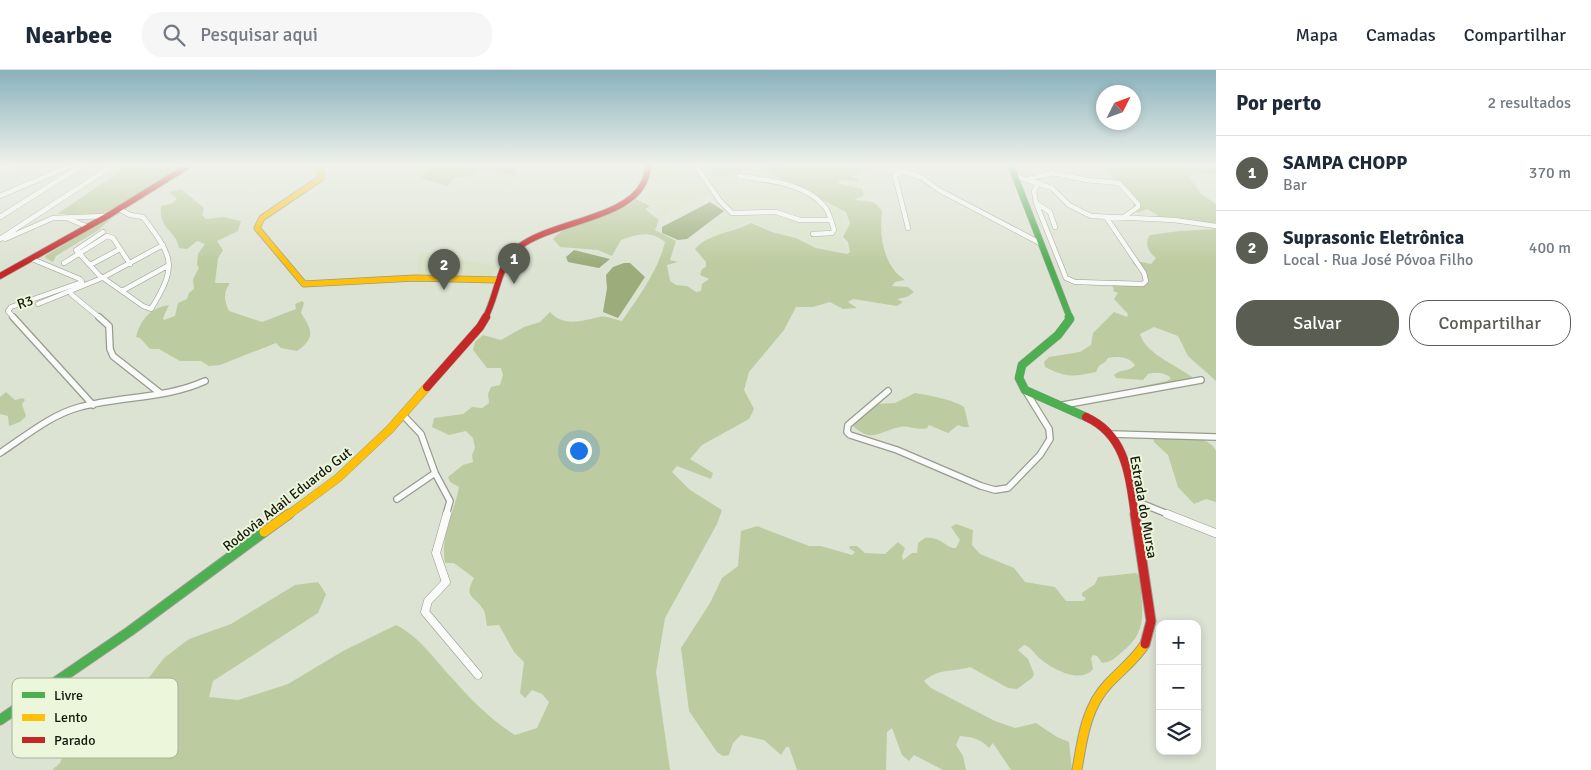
<!DOCTYPE html>
<html lang="pt">
<meta charset="utf-8">
<style>
:root{--surface:#fff;--page:#f6f6f7;--text:#1f2937;--muted:#747a83;--line:#e0e1e3;--accent:#5a5e52}
body{margin:0;font-family:Signika,sans-serif;background:var(--page);color:var(--text)}
.controls{position:absolute;right:15px;bottom:15px;display:grid;overflow:hidden;border-radius:10px;box-shadow:0 2px 8px #0003}
.controls button{width:45px;height:45px;display:grid;place-items:center;padding:0;border:0;border-bottom:1px solid var(--line);background:var(--surface);color:var(--text);font:25px sans-serif}
.compass{position:absolute;left:1096px;top:15px;width:45px;height:45px;border-radius:50%;background:var(--surface);box-shadow:0 2px 8px #0003;rotate:48deg}
.you{position:absolute;left:578px;top:380px;width:18px;height:18px;margin:-12px;border:4px solid #fff;border-radius:50%;background:#1a73e8;box-shadow:0 0 0 8px #1a73e833}
.badge{display:grid;place-items:center;width:32px;height:32px;border-radius:50%;background:var(--accent);color:#fff;font-size:16px;font-weight:700}
.pin{position:absolute;translate:-50% -41px;filter:drop-shadow(0 1px 2px #0008)}
.pin::after{content:'';position:absolute;top:26px;width:18px;height:15px;background:inherit;clip-path:polygon(0 0,100% 0,50% 100%)}
.list{margin:0;padding:0;list-style:none}
h2{display:flex;justify-content:space-between;align-items:center;height:65px;margin:0;padding:0 20px;font-size:21px}
h2 small{font-size:16px;font-weight:400;color:var(--muted)}
.list li{display:grid;grid-template-columns:32px 1fr auto;gap:15px;align-items:center;box-sizing:border-box;height:75px;padding:0 20px;border-top:1px solid var(--line)}
.list b{display:block;font-size:19px;white-space:nowrap}
.list p{margin:0;font-size:16px;white-space:nowrap;color:var(--muted)}
.list em{font-size:16px;font-style:normal;color:var(--muted)}
.actions{display:flex;gap:10px;padding:15px 20px}
.actions a{flex:1;padding:11px 0;border:1px solid var(--accent);border-radius:20px;text-align:center;font-size:18px;color:var(--accent)}
.actions .main{background:var(--accent);color:#fff}
.icon{flex:none;width:28px;height:28px;fill:none;stroke:currentColor;stroke-width:2;stroke-linecap:round;stroke-linejoin:round}
.map{position:relative;flex:none;width:1216px;height:700px;overflow:hidden}
header{display:flex;align-items:center;gap:30px;box-sizing:border-box;height:70px;padding:0 25px;background:var(--surface);border-bottom:1px solid var(--line)}
header strong{font-size:24px}
nav{display:flex;gap:28px;margin-inline-start:auto;font-size:18px}
.search{width:350px;height:45px;background:var(--page);display:flex;align-items:center;gap:12px;box-sizing:border-box;padding:0 18px;border-radius:20px;color:var(--muted);font-size:19px}
main{display:flex}
aside{flex:1;background:var(--surface)}
.map>svg:first-child{display:block}
.built{fill:#d9e2c8}
.forest{fill:#bdcba0}
.water{fill:#9cac7b}
.lines{fill:none;stroke-linecap:round;stroke-linejoin:round}
.canal{stroke:#9cac7b;stroke-width:4}
.street-far2-casing{stroke:#979c90;stroke-width:5.5}
.street-far1-casing{stroke:#979c90;stroke-width:8}
.street-casing{stroke:#979c90;stroke-width:9}
.fast-far2-casing{stroke:#979c90;stroke-width:7}
.fast-far1-casing{stroke:#979c90;stroke-width:9}
.fast-casing{stroke:#979c90;stroke-width:11}
.slow-far2-casing{stroke:#979c90;stroke-width:7}
.slow-far1-casing{stroke:#979c90;stroke-width:9}
.slow-casing{stroke:#979c90;stroke-width:11}
.jam-far2-casing{stroke:#979c90;stroke-width:7}
.jam-far1-casing{stroke:#979c90;stroke-width:9}
.jam-casing{stroke:#979c90;stroke-width:11}
.street-far2{stroke:#fafbf8;stroke-width:4.5}
.street-far1{stroke:#fafbf8;stroke-width:5.5}
.street{stroke:#fafbf8;stroke-width:8}
.fast-far2{stroke:#4caf50;stroke-width:5.5}
.fast-far1{stroke:#4caf50;stroke-width:8}
.fast{stroke:#4caf50;stroke-width:9}
.slow-far2{stroke:#ffc107;stroke-width:5.5}
.slow-far1{stroke:#ffc107;stroke-width:8}
.slow{stroke:#ffc107;stroke-width:9}
.jam-far2{stroke:#c62828;stroke-width:5.5}
.jam-far1{stroke:#c62828;stroke-width:8}
.jam{stroke:#c62828;stroke-width:9}
.labels{text-anchor:middle;stroke-width:4;stroke-linejoin:round;paint-order:stroke}
.street-label{font-size:14px;fill:#13170d;stroke:#ecf6da}
.key{fill:#ecf6da;stroke:#abb39c;stroke-width:1}
.key-label{font-size:14px;fill:#13170d}
</style>
<header>
<strong>Nearbee</strong>
<div class="search"><svg class="icon" aria-label="search" viewBox="0 0 24 24"><circle cx="10" cy="10" r="6"/><path d="M15 15l6 6"/></svg>Pesquisar aqui</div>
<nav><a>Mapa</a><a>Camadas</a><a>Compartilhar</a></nav>
</header>
<main>
<div class="map">
<svg width="1216" height="700" viewBox="0 0 1216 700">
<rect width="100%" height="100%" fill="#dde3d3"/>
<!-- built -->
<path class="built" d="M656 96H699L710 110 733 103 760 99 843 142 841 166 847 178 843 182 811 175 800 167 766 159 751 150 730 161 713 165 708 163 716 159 709 155 729 145 709 125 662 147 649 139 655 136 639 127 649 119Z
M420 181 497 197 490 207 417 206Z"/>
<!-- forest -->
<path class="forest" d="M128 96H184C158 112 122 141 92 146 81 148 69 143 57 144Z
M429 96H517L516 107 486 98 468 107H455L447 116 420 108Z
M706 96H755L752 97 754 99C743 100 718 108 712 105V100Z
M756 96H872L874 99 862 100 860 105H848L859 110V112L841 110 837 113 862 119 864 125 854 130C868 132 873 128 882 141 879 165 883 196 905 210L895 212 892 216 908 217 914 222 907 227 897 229 903 232 897 236 853 229 848 232 857 238 843 239 830 232 813 237H796L784 260 749 302 744 320 754 339 749 349 702 375 690 389 713 403 711 409 677 396 672 402 690 420 722 440 717 454 665 548 656 602 670 700H52L60 693 69 669 85 655 110 652 134 627 164 588 189 569 231 554 295 515 318 512 326 524 318 543 213 611 209 627 238 630 288 614 343 581 396 555C420 567 434 589 452 608 471 630 491 650 515 665L537 658 549 632 542 624 532 620 525 628 520 623 524 592 514 582 499 555 487 556C486 551 486 543 483 539 474 525 463 528 474 508L454 493H445C440 465 454 443 459 417L450 412 448 407 463 395 473 392 472 385 475 378 473 368 466 361 449 365 432 357 434 348 463 344 472 337 482 338 489 333 488 324 491 317 500 315 503 305 501 298H487L473 280 475 272 483 265 501 270 524 257 540 252 550 242C563 257 583 251 599 247 605 245 616 250 622 251 639 226 658 201 665 172 651 160 637 164 621 170L612 186 598 180 560 177 553 169C574 146 613 149 636 129L650 136 645 139 659 150 655 160 676 171 670 190 678 192 667 195 670 211 676 215 687 216 696 222 701 221 702 214 709 209 700 205 702 199 706 197V192L695 179C709 163 733 163 751 153L772 162 796 168 816 178 847 184 850 182 848 172 843 167 850 153 846 142Z
M1102 96H1216V105L1196 102 1189 107 1201 124 1216 134V155L1206 152 1182 153 1155 147 1158 145 1147 139 1138 143 1134 138 1133 132Z
M181 119 204 138 202 145 206 149 223 147 241 151 238 161 217 171 223 180 218 188 215 213H230C223 223 224 230 229 241L262 252 296 239 295 234 302 231 304 233 301 243C312 260 316 267 297 281L281 278 276 273 220 295 209 296 201 291H180L159 279H150L140 268 136 267C141 249 150 238 169 235L163 248 164 250 175 246 178 233 187 229 189 223 194 219 193 209 199 198 197 195 198 184 205 174 197 171 187 179 179 178C176 159 159 161 161 136L173 133 177 129 169 122Z
M111 146H114L97 161 56 186 53 192 46 188 45 186Z
M1216 159V311L1188 286 1178 266 1154 257 1140 264C1146 286 1183 297 1198 312L1196 314 1177 317 1171 320 1166 317 1137 320 1138 317 1167 311 1171 308C1164 302 1156 302 1148 304L1143 310 1116 308 1114 305C1119 299 1130 302 1135 295 1129 287 1118 286 1108 288L1105 292 1099 296 1096 302C1072 307 1067 308 1045 297L1044 292 1049 287 1080 282 1091 275 1093 263 1114 242 1127 247 1128 244 1114 229 1118 223 1113 221 1114 219 1112 216 1142 214 1147 208 1132 192 1136 191 1151 194 1156 188C1148 182 1144 173 1150 165L1179 161Z
M6 322 15 330 23 328 25 330 22 334 26 346 20 352 9 356 8 346 0 344V327Z
M915 323C928 325 954 330 964 337L969 357H963L958 355 948 363 929 355 927 358C917 361 908 355 900 357 879 361 873 374 853 356L869 339 877 334 895 333Z
M1153 367C1170 367 1207 361 1216 381 1216 388 1216 422 1216 432L1206 429 1194 434 1178 417 1168 385 1154 372Z
M956 454 973 460 972 475 980 484 1014 498 1025 512 1055 517 1066 531H1084L1086 528 1082 526V523L1095 514 1098 507 1136 503 1141 507C1140 539 1151 559 1122 582 1115 588 1111 592 1102 593L1097 586 1093 585 1091 588 1093 599C1080 615 1051 598 1039 588 1034 583 1031 577 1024 575L1018 580 1028 589 1034 604 1032 608 1017 619 1008 618 970 597C951 603 941 597 924 611L931 618 995 651 1015 658 1036 653 1057 667 1069 672 1072 700H1011L993 673 989 678C981 669 972 667 960 666L956 675 963 686 966 700H943L914 685 909 691 902 685 892 658 887 662 886 700H797L789 677H786L781 685 764 670 741 665 733 673 729 685 723 686 717 682 689 641 681 578 710 533 722 508 738 496 741 461 757 456 809 476H821L852 485 855 482 849 478 850 476H857L865 483 885 484 898 472 905 478 902 486 903 490 912 483H917L918 473 925 468C942 466 946 479 956 478L960 470 951 457Z"/>
<!-- water -->
<path class="water" d="M710 132 724 141 687 169 678 170 662 163V157Z
M574 180 610 189 599 198 568 192 566 187Z
M624 193H630L645 207 618 248 603 242 607 218 606 205 613 197Z"/>
<g class="lines">
<!-- canal -->
<path class="canal" d="M774 98 778 96"/>
<defs>
<path id="street-far2" d="M2 96 11 99
M696 96 720 131 732 143 776 142 800 150H831L834 160 832 163 813 164
M739 106C766 110 806 113 824 136 828 140 829 145 831 150
M1015 106 1052 118 1069 135 1091 146 1174 150 1216 156
M1029 109 1052 103 1087 110 1119 113 1138 134V137L1125 146
M1039 112 1034 121 1036 133 1050 142 1055 157
M0 126 70 96
M1036 133 1066 208 1075 212 1143 214 1146 211 1144 203 1106 147
M0 147 81 96
M69 149 88 157
M908 158 895 106 901 101 921 107 939 120 1040 173
M103 162 76 180 99 205 143 236 151 239C179 194 172 186 143 147L130 145 119 139
M0 169 112 96
M5 169 53 148 105 146
M64 193 107 166 113 168 130 194
M90 195 120 179
M122 221 169 195
M71 224 100 248
M38 234 102 208 163 175
M14 248 8 241 11 237 82 212 80 209 32 189"/>
<path id="street-far1" d="M13 247 93 335
M99 247 109 256 110 279 113 286 160 323
M888 321 848 355 847 362 850 365 897 380 981 416 995 420 1008 418 1040 385 1050 369 1049 359 1025 320
M1063 335 1201 310
M403 345 421 364 435 403 450 431 446 445
M1111 364 1216 367
M0 383C26 366 50 345 80 337 122 326 165 329 205 311
M397 429 435 403
M1133 430 1170 445"/>
<path id="street" d="M447 444 436 483 446 512 428 531 425 542 478 605
M1167 444 1215 463"/>
<path id="fast-far2" d="M1011 96 1070 248"/>
<path id="fast-far1" d="M1069 247 1070 249 1058 265 1022 295 1019 308 1025 320 1086 347"/>
<path id="fast" d="M0 650 130 561 264 462"/>
<path id="slow-far2" d="M312 96 321 101V108L262 148 257 158 304 214 415 208 497 210"/>
<path id="slow-far1" d="M288 445 338 408 390 359 427 317"/>
<path id="slow" d="M264 462 289 444
M1077 700C1082 670 1086 637 1108 614 1121 600 1135 590 1145 574"/>
<path id="jam-far2" d="M0 206 109 145 188 96
M485 248C498 225 497 195 519 177 551 152 625 149 643 114 646 109 647 102 649 96"/>
<path id="jam-far1" d="M427 317 480 257 486 247
M1086 347C1126 365 1129 405 1135 445"/>
<path id="jam" d="M1135 444 1151 551 1145 574"/>
</defs>
<!-- street-far2 casing -->
<use href="#street-far2" class="street-far2-casing"/>
<!-- street-far1 casing -->
<use href="#street-far1" class="street-far1-casing"/>
<!-- street casing -->
<use href="#street" class="street-casing"/>
<!-- fast-far2 casing -->
<use href="#fast-far2" class="fast-far2-casing"/>
<!-- fast-far1 casing -->
<use href="#fast-far1" class="fast-far1-casing"/>
<!-- fast casing -->
<use href="#fast" class="fast-casing"/>
<!-- slow-far2 casing -->
<use href="#slow-far2" class="slow-far2-casing"/>
<!-- slow-far1 casing -->
<use href="#slow-far1" class="slow-far1-casing"/>
<!-- slow casing -->
<use href="#slow" class="slow-casing"/>
<!-- jam-far2 casing -->
<use href="#jam-far2" class="jam-far2-casing"/>
<!-- jam-far1 casing -->
<use href="#jam-far1" class="jam-far1-casing"/>
<!-- jam casing -->
<use href="#jam" class="jam-casing"/>
<!-- street-far2 -->
<use href="#street-far2" class="street-far2"/>
<!-- street-far1 -->
<use href="#street-far1" class="street-far1"/>
<!-- street -->
<use href="#street" class="street"/>
<!-- fast-far2 -->
<use href="#fast-far2" class="fast-far2"/>
<!-- fast-far1 -->
<use href="#fast-far1" class="fast-far1"/>
<!-- fast -->
<use href="#fast" class="fast"/>
<!-- slow-far2 -->
<use href="#slow-far2" class="slow-far2"/>
<!-- slow-far1 -->
<use href="#slow-far1" class="slow-far1"/>
<!-- slow -->
<use href="#slow" class="slow"/>
<!-- jam-far2 -->
<use href="#jam-far2" class="jam-far2"/>
<!-- jam-far1 -->
<use href="#jam-far1" class="jam-far1"/>
<!-- jam -->
<use href="#jam" class="jam"/>
</g>
<!-- sky -->
<linearGradient id="sky" x2="0" y2="1"><stop stop-color="#89b1bc"/><stop offset="0.49" stop-color="#f0f2eb"/><stop offset="1" stop-color="#f0f2eb" stop-opacity="0"/></linearGradient>
<rect width="1216" height="194" fill="url(#sky)"/>
<g class="labels">
<!-- street labels -->
<g class="street-label">
<text transform="translate(25 232) rotate(-19)" y="5">R3</text>
<text transform="translate(287 429) rotate(-38)" y="5">Rodovia Adail Eduardo Gut</text>
<text transform="translate(1144 437) rotate(80)" y="5">Estrada do Mursa</text>
</g>
</g>
<!-- legend -->
<rect x="12" y="608" width="166" height="80" rx="8" class="key"/>
<rect x="22" y="622" width="23" height="6" fill="#4caf50"/>
<rect x="22" y="644" width="23" height="7" fill="#ffc107"/>
<rect x="22" y="667" width="23" height="6" fill="#c62828"/>
<g class="key-label">
<text x="54" y="630">Livre</text>
<text x="54" y="652">Lento</text>
<text x="54" y="675">Parado</text>
</g>
</svg>
<div class="controls">
<button>+</button>
<button>−</button>
<button><svg class="icon" aria-label="layers" viewBox="0 0 24 24"><path d="M12 4l9 5-9 5-9-5zM3 14l9 5 9-5"/></svg></button>
</div>
<svg class="compass" viewBox="-18 -18 36 36"><path d="M0-13l5 13h-10z" fill="#e53935"/><path d="M0 13l5-13h-10z" fill="#747a83"/></svg>
<div class="you"></div>
<div class="pin badge" style="left:514px;top:214px">1</div>
<div class="pin badge" style="left:444px;top:220px">2</div>
</div>
<aside>
<h2>Por perto<small>2 resultados</small></h2>
<ul class="list">
<li><span class="badge">1</span><div><b>SAMPA CHOPP</b><p>Bar</p></div><em>370 m</em></li>
<li><span class="badge">2</span><div><b>Suprasonic Eletrônica</b><p>Local · Rua José Póvoa Filho</p></div><em>400 m</em></li>
</ul>
<div class="actions"><a class="main">Salvar</a><a>Compartilhar</a></div>
</aside>
</main>
